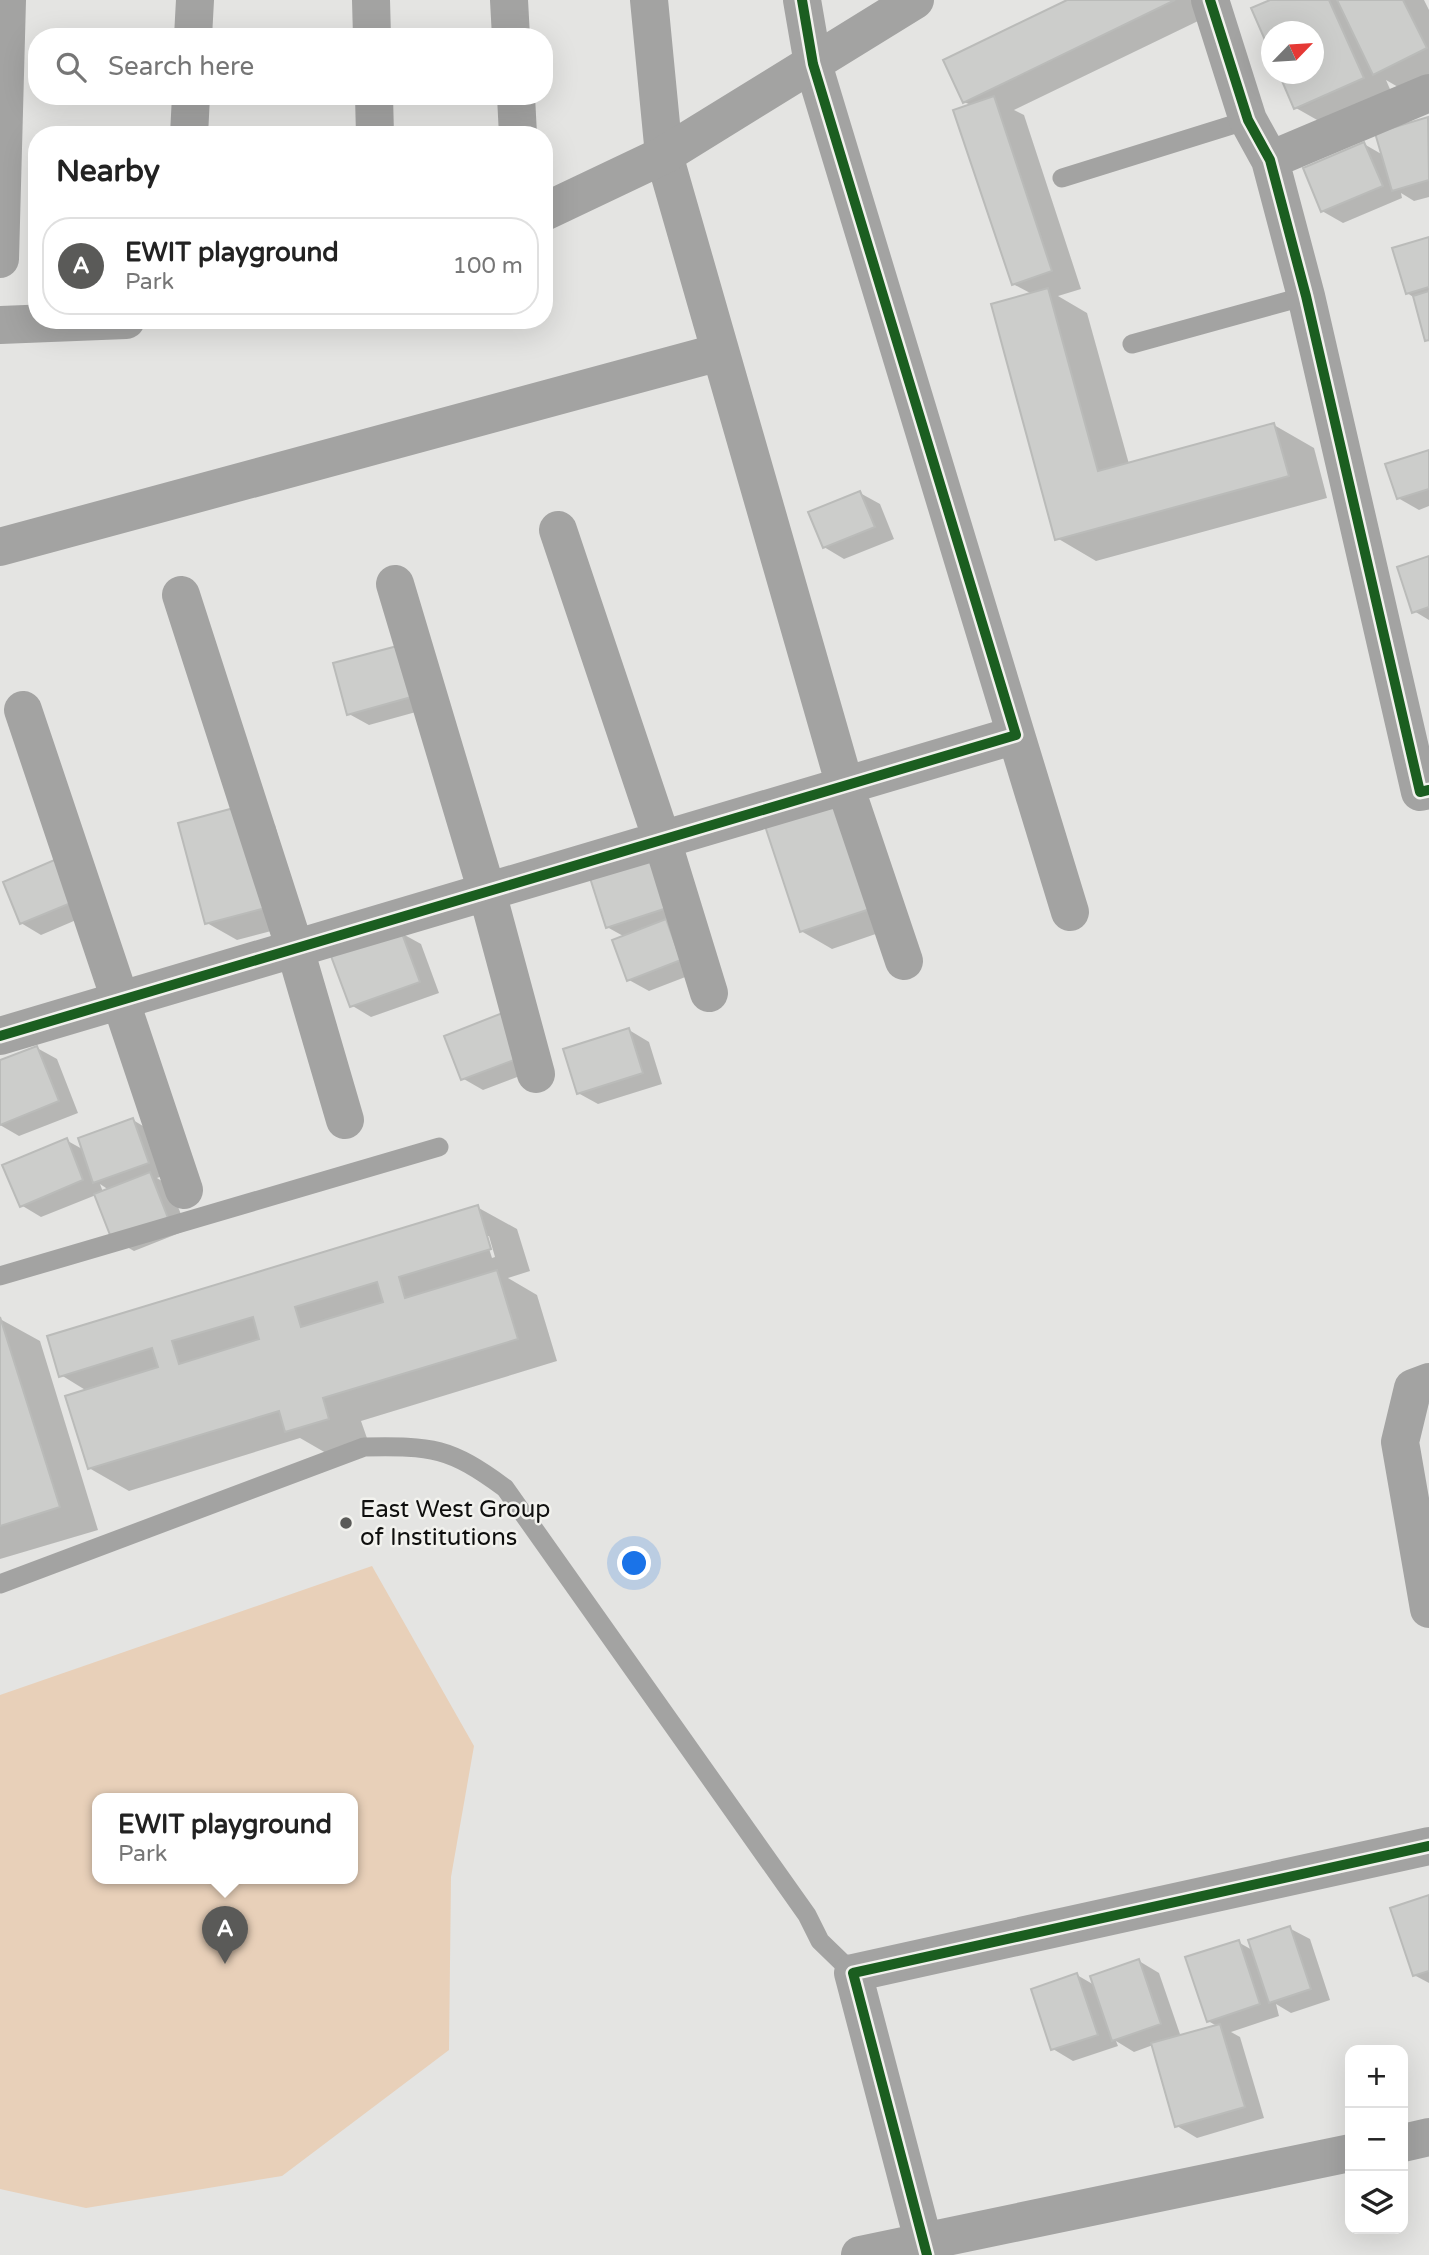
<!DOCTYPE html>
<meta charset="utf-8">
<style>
:root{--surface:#fff;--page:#f6f6f6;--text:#222;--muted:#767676;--line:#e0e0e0;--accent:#5a5a58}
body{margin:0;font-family:"Varela Round",sans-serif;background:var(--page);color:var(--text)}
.controls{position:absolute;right:21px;bottom:21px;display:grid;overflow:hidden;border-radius:14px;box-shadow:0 7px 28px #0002}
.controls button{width:63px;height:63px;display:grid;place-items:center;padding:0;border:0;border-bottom:2px solid var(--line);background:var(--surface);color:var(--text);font:35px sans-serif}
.compass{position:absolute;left:1261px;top:21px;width:63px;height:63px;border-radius:50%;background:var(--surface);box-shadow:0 7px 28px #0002;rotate:65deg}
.you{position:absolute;left:635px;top:1564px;width:24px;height:24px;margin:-18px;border:5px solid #fff;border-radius:50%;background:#1a73e8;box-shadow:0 0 0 10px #1a73e833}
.badge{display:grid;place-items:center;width:46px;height:46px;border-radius:50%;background:var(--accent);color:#fff;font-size:23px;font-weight:700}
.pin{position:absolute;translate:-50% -58px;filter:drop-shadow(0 2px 4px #0008)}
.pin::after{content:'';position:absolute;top:37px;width:24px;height:21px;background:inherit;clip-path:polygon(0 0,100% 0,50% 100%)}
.popup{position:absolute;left:92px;top:1793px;width:266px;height:91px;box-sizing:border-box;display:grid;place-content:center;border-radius:14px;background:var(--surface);filter:drop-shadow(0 2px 5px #0005);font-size:23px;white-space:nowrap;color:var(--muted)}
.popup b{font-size:26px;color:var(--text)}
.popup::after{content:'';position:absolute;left:50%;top:100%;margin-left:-14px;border:14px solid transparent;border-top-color:var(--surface)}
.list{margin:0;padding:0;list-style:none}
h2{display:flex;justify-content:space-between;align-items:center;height:91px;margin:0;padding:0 28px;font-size:30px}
h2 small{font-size:23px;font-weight:400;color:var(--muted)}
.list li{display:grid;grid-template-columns:46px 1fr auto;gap:21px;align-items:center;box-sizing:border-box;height:98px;margin:0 14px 14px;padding:0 14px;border:2px solid var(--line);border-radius:28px}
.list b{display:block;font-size:26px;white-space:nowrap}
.list p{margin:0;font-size:23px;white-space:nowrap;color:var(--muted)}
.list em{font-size:23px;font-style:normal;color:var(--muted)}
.icon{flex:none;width:38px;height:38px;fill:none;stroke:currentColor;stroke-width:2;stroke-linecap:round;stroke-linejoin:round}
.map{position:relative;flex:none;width:1429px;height:2255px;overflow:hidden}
.search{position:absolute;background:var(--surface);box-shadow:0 7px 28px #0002;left:28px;top:28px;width:525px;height:77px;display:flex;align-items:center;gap:18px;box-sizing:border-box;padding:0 24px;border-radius:28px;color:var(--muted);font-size:26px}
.panel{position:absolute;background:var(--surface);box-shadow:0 7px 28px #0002;left:28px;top:126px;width:525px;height:203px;border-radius:28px}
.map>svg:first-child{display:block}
.green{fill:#e8d0b9;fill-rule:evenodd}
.shadow{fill:#0003;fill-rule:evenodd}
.building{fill:#cccdcb;stroke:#babbb9;stroke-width:2;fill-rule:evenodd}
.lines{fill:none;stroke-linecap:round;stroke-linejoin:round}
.service{stroke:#a3a3a2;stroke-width:19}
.minor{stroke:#a3a3a2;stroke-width:38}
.tertiary{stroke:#a3a3a2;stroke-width:38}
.cycleway-casing{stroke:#f2f2ee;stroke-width:15}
.cycleway{stroke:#1b5e20;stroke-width:10}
.poi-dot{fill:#5a5a58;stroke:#f2f2ee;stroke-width:2.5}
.labels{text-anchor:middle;stroke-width:5;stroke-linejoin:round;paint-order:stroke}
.poi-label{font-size:24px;fill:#0f0f0e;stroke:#f2f2ee;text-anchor:start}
</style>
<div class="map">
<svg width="1429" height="2255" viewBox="0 0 1429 2255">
<rect width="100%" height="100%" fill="#e4e4e2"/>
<!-- green -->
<path class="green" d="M372 1566 474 1746 451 1877 449 2050 282 2176 86 2208 0 2189V1695ZM97 1798H353V1878H97Z"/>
<!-- shadow -->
<path class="shadow" d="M1072 0H1221L1225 8 1014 110 1024 115 1081 289 1058 296 1087 313 1129 464 1274 425 1314 448 1327 498 1096 561 1057 538 1032 294 1013 284 971 105 964 102Z
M1274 0H1424L1429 10V79L1405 91 1386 80 1393 96 1326 125 1296 108 1281 74H1314V32Z
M1429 120V197L1414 201 1401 193 1402 198 1343 223 1322 211 1364 144 1383 155 1377 135Z
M1429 238V342L1415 298 1407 293Z
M1429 452V506L1419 510 1398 498Z
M860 493 880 504 894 539 844 559 824 547Z
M1429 558V620L1414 611Z
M335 665 434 707 369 725 349 714Z
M834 802 899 926 832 949 801 931Z
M245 807 275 825 302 923 237 940 207 923Z
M654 860 701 971 649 991 629 980 625 937 607 927Z
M5 883 102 909 41 935 21 923Z
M401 933 421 944 439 993 371 1017 351 1005Z
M629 1030 649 1042 662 1084 598 1104 578 1093Z
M446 1037 541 1068 483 1090 462 1078Z
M37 1048 57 1059 78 1113 19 1136 0 1125V1062Z
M133 1120 153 1132 168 1174 157 1178 170 1186 187 1230 134 1251 113 1239 96 1195 41 1217 21 1205 66 1140 84 1150ZM100 1184 109 1190 103 1192Z
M477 1207 517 1229 530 1271 508 1278 537 1295 557 1361 361 1421 368 1441 326 1453 300 1438 129 1491 89 1468 87 1391 61 1375ZM485 1236H489L495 1257 492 1258Z
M0 1319 40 1341 98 1530 0 1559Z
M1429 1897V1983L1414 1975Z
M1289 1928 1310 1939 1330 2000 1291 2013 1276 2004 1279 2016 1231 2032 1240 2037 1264 2118 1197 2138 1177 2126 1153 2045 1134 2052 1116 2041 1118 2046 1073 2061 1053 2049 1077 1975 1096 1986 1139 1961 1159 1973 1181 2037 1217 2026 1208 2021 1238 1942 1254 1951Z"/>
<!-- building -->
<path class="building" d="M1067 0H1175L963 103 943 60Z
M1270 0H1329L1364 78 1294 109 1279 74H1314V32H1272V56L1251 8Z
M1337 0H1403L1427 48 1373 75Z
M994 96 1052 271 1012 285 953 110Z
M1428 117 1429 180 1392 191 1375 133Z
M1364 142 1383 186 1321 212 1303 168Z
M1429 237V287L1406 294 1392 248Z
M1048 288 1098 471 1274 423 1289 476 1055 540 991 304Z
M1429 291V340L1425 341 1413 296Z
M1429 450V489L1397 499 1385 464Z
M860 491 875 527 823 548 808 512Z
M1429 556V607L1412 613 1397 567Z
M401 645 415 696 347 715 333 663Z
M834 800 870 909 800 932 764 823Z
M245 805 273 906 205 924 178 823Z
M66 855 83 898 20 924 3 882Z
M654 858 670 907 606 928 590 878Z
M666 919 681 960 627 981 612 940Z
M401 931 420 982 350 1007 331 956Z
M505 1012 522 1057 461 1080 444 1036Z
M629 1028 643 1073 577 1094 563 1049Z
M37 1046 59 1101 0 1125V1060Z
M133 1118 149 1163 93 1183 78 1138Z
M67 1138 83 1180 20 1207 2 1165Z
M150 1172 168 1218 112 1240 94 1194Z
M478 1205 491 1249 399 1277 405 1298 497 1270 518 1339 323 1398 329 1419 285 1432 279 1411 88 1469 65 1396 158 1367 152 1348 59 1377 47 1336ZM377 1282 383 1302 301 1327 295 1307ZM253 1317 259 1339 179 1364 172 1341Z
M0 1317 60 1507 0 1526Z
M1429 1895V1971L1413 1976 1390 1908Z
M1290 1926 1311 1989 1269 2003 1248 1940Z
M1239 1940 1260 2004 1207 2022 1185 1957Z
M1139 1959 1161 2024 1112 2041 1090 1976Z
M1077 1973 1098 2035 1051 2050 1031 1989Z
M1220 2024 1245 2107 1175 2127 1151 2043Z"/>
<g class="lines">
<!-- service -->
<path class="service" d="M1062 178 1248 120
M1132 344 1306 296
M0 1276 439 1147
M0 1584 364 1447C433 1446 449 1447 505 1488L807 1915 820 1941 853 1973"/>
<!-- minor -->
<path class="minor" d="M371 0 372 37
M509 0 511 37
M649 0 664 155 845 786 904 961
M1210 0 1248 120 1270 160 1306 296 1420 792 1429 790
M193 37 195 0
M374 96 375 135
M516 96 518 135
M189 135 191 96
M1270 160 1429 93
M0 259 7 0
M558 530 662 840 709 993
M0 547 720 352
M395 584 487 892 536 1074
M181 595 295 949 345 1120
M23 710 184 1190
M1016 735 1070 912
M0 1036 1016 735 813 64 802 0
M1429 1382 1413 1388 1400 1442 1429 1609
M927 2255 853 1973 1429 1846"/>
<!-- tertiary -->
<path class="tertiary" d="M544 212 664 155 915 0
M0 325 126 320
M1403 2143 1429 2137
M860 2255 1350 2153"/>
<defs>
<path id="cycleway" d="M1210 0 1248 120 1270 160 1306 296 1420 792 1429 790
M0 1036 1016 735 813 64 802 0
M927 2255 853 1973 1429 1846"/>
</defs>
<!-- cycleway casing -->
<use href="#cycleway" class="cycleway-casing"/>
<!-- cycleway -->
<use href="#cycleway" class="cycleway"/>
</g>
<!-- markers -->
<circle class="poi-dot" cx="346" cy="1523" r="7"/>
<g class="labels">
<!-- poi labels -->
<g class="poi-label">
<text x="360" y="1517">East West Group<tspan x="360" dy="28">of Institutions</tspan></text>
</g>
</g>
</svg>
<div class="controls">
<button>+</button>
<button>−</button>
<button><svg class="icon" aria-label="layers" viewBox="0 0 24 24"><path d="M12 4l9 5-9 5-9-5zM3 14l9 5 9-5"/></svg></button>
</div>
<svg class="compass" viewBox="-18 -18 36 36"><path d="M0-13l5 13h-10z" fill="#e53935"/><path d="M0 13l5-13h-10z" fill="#767676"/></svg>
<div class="you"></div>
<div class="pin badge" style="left:225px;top:1964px">A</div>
<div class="popup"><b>EWIT playground</b>Park</div>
<div class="search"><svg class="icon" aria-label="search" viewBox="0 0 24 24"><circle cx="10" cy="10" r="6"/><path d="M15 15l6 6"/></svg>Search here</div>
<section class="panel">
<h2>Nearby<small></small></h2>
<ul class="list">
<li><span class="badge">A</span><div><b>EWIT playground</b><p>Park</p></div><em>100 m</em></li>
</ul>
</section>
</div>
